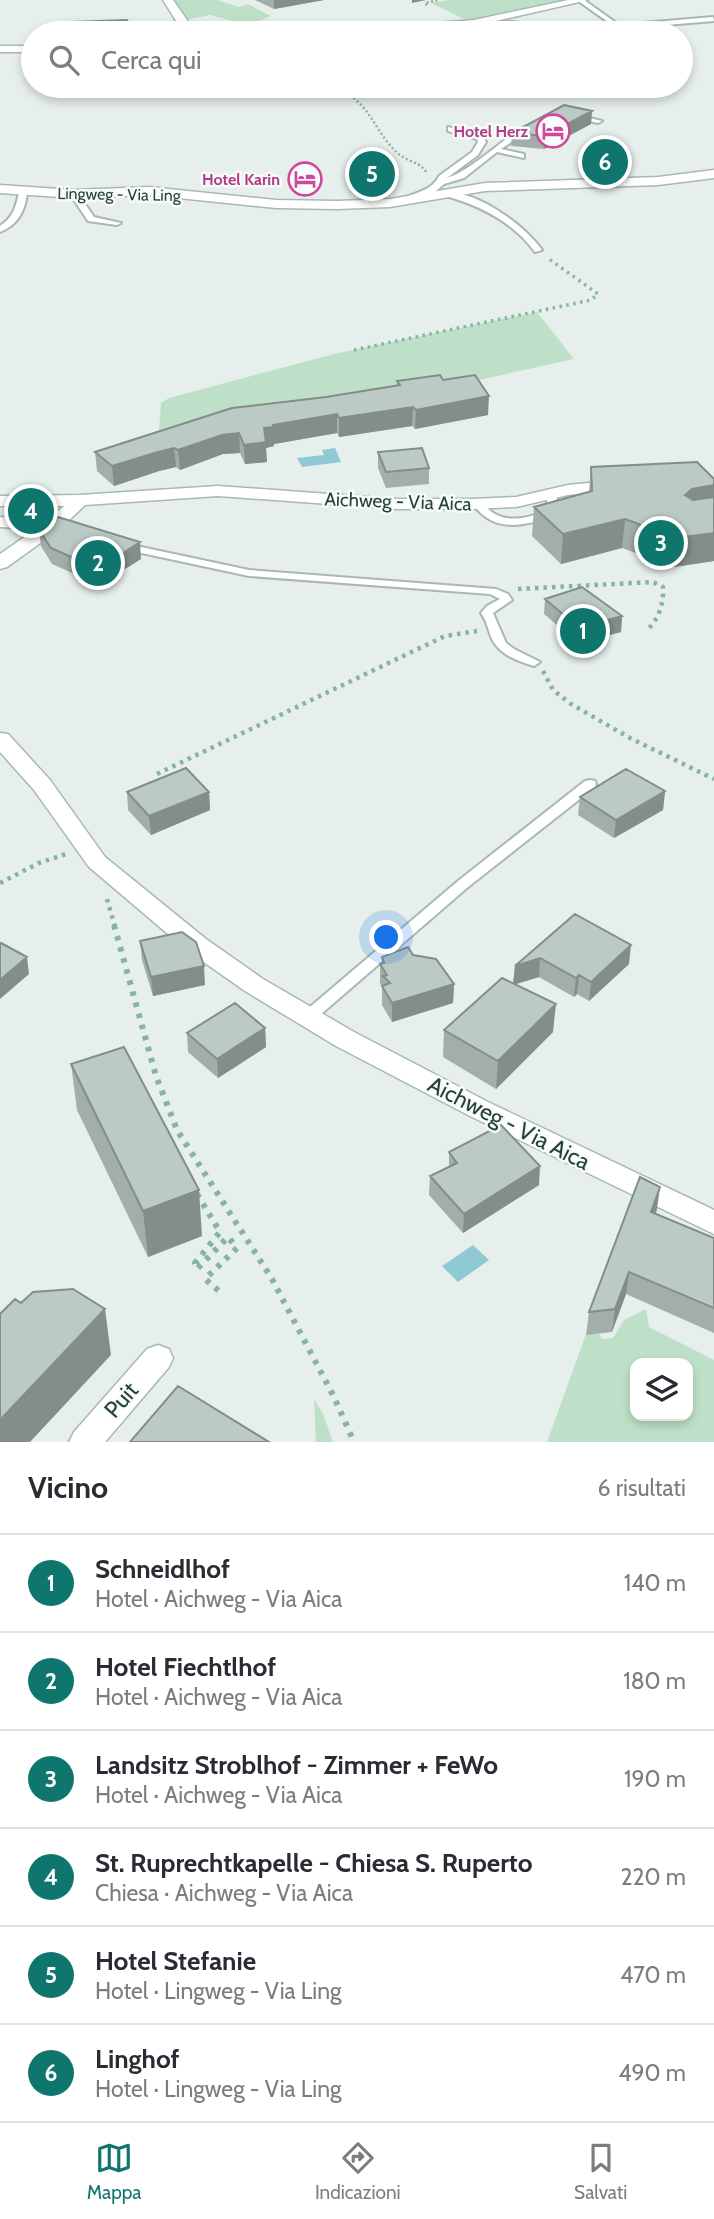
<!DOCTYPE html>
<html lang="it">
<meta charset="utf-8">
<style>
:root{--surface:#fff;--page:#f7f7f7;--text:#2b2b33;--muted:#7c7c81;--line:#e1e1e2;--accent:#0f766e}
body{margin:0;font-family:Cabin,sans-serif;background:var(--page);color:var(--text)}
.controls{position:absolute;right:21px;bottom:21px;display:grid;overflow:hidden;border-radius:14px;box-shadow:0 4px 10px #0003}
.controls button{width:63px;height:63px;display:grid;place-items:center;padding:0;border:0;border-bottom:2px solid var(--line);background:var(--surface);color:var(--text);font:35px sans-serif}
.you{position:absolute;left:387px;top:938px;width:24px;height:24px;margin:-18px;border:5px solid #fff;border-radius:50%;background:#1a73e8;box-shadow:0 0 0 10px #1a73e833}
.badge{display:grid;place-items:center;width:46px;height:46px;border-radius:50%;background:var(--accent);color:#fff;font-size:23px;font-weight:700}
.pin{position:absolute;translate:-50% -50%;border:4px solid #fff;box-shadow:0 2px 7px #0006}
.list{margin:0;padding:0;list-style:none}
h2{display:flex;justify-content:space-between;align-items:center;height:91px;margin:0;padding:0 28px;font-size:30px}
h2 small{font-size:23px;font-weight:400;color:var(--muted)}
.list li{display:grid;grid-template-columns:46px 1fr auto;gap:21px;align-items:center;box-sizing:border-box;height:98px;padding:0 28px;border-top:2px solid var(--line)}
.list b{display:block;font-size:26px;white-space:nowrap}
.list p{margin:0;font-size:23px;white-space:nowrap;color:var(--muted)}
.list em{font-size:23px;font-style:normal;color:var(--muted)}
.icon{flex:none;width:38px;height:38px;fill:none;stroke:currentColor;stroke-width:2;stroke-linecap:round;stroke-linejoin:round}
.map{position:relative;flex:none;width:714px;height:1442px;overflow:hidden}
.search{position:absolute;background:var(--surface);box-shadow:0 4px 10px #0003;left:21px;right:21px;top:21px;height:77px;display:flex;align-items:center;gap:18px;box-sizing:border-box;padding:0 24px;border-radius:38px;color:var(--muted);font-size:26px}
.sheet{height:679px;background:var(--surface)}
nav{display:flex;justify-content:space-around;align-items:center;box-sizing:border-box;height:98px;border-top:2px solid var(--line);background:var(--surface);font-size:19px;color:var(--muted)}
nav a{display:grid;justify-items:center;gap:4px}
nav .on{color:var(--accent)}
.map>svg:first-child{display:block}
.green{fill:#bfe0c8;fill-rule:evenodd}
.water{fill:#8ec9d4}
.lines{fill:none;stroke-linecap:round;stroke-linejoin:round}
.service-casing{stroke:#a8b8b2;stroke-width:4}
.minor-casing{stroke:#a8b8b2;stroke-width:3}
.path-far3{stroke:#86b3a5;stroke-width:2.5;stroke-dasharray:2 2.5;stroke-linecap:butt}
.path-far2{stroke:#86b3a5;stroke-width:3.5;stroke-dasharray:2.5 4.5;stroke-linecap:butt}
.path-far1{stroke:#86b3a5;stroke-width:4.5;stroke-dasharray:3.5 5;stroke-linecap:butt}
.path{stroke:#86b3a5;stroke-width:6;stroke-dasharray:4.5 7;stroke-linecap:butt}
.service{fill:#fff;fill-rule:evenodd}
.minor{fill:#fff;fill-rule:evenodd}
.wall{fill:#a1aea9}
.shaded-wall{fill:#838d89}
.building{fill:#bbcac4;stroke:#838d89;stroke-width:2}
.labels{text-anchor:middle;stroke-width:5;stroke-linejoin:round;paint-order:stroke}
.far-hotel-label{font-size:16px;font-weight:bold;fill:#b23c85;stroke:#f7fbf9;text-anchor:end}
.far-street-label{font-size:16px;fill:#24423a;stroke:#f7fbf9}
.street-label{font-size:19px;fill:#24423a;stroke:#f7fbf9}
.near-street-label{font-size:23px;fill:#24423a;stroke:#f7fbf9}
</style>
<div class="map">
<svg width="714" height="1442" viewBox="0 0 714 1442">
<rect width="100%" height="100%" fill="#e6efeb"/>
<!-- green -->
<path class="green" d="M168 0H217L239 7 248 4 271 16 248 25 210 15 180 21Z
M449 0H574L468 21 431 3Z
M537 312 574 359 384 401 155 434 159 430 161 403 169 398 334 354Z
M646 1309 649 1327 714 1360V1442H547L586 1334 599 1333 602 1339 613 1338 624 1320ZM635 1363H688V1416H635Z
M314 1399 323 1414 333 1442H316Z"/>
<!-- water -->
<path class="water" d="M335 448 341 462 302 467 297 458 324 455 322 450Z
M473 1245 489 1260 458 1282 442 1266Z"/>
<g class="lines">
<defs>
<path id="service" d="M577 0H584L619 25 713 17 714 21 618 29Z
M474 21 513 22 578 33H563L513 26 472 24 471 23Z
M573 114 602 121 598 123 576 118H573Z
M448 127 483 136 486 142 478 155 447 178C472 170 500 141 524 127L531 129 501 149 524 154V158L497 152 464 178 444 184 435 192 412 201H406V197C419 192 433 189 439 176L472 152 478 142 477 139 448 131Z
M20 189 27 191C26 210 18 225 0 232V226C15 216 16 205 20 189Z
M71 192H77L94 217 121 223 117 225 88 221 70 194Z
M446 192C479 192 524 225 542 250L535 252C513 222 481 206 446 196Z
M552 492 557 495 556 515C525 526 494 534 473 504L478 501 482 502C498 525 523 520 547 511V495Z
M127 544 249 570 496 589 508 594 512 600 493 613 506 643 514 649 540 662 534 666C518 661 500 655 492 639 488 630 487 621 481 613L487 606 500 599 490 594 249 576 123 549 122 547Z
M590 780 595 781 596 784 595 787 468 887 313 1021 308 1022 303 1021 301 1017 303 1013 458 881 585 781Z"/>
<path id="minor" d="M163 0H173L194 30 191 33H181L182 30Z
M568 0H588L474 26 390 33H346L352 30 474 20Z
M0 46H33V52H0Z
M714 170V178L658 185 485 191 390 207 337 209 276 208 149 195 74 198 0 193V185L74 190 149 187 276 200 337 201 390 199 485 183 658 177Z
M618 480 627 485 624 489 568 495 516 507 472 509H397L218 496 85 505 60 529 7 567 0 569V554L36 529 0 527V517L50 519 64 506H0V496L80 495 218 486 397 499H472L516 497 568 485Z
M0 733 8 734 50 780 105 857 206 939 263 979 354 1032 488 1102 714 1210V1234L470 1116 336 1046 245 991 188 951 89 867 34 790 0 752Z
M158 1345 169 1349 173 1358 169 1367 105 1442H69L74 1432 147 1349Z"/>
</defs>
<!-- service casing -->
<use href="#service" class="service-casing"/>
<!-- minor casing -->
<use href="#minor" class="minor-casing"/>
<!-- path-far3 -->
<path class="path-far3" d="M427 5 425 3 439 0
M336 86V89C371 100 374 134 400 155 409 162 420 162 427 173
M656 86 662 91"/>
<!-- path-far2 -->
<path class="path-far2" d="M354 350 591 300 598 294 549 259"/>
<!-- path-far1 -->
<path class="path-far1" d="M518 589 653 582 663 587C664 603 659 619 647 630
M543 671 553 690 571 704 630 738 714 779
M157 774 445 636 477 631
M0 883 39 863 66 854
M107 899 115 927"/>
<!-- path -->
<path class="path" d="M114 925 156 1076 177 1130 272 1279 334 1397 354 1442
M197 1194 220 1232 195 1263 197 1269 228 1237 237 1248 205 1279 219 1291"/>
<!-- service -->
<use href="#service" class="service"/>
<!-- minor -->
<use href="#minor" class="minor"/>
</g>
<!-- wall -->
<path class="wall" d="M255 0H324L274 9Z
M592 111 591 124 544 149 511 146 512 133Z
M443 380 488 415 415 429 412 426 339 437 337 433 274 444V446L266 448 267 462 245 464 240 453 223 454 180 470 176 467 159 471 114 486 97 471 95 452 326 397 397 386V381Z
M378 452 429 468V484L386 488 378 468Z
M591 467 714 479V561L674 567 622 548 561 564 532 536 534 507 589 492Z
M39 530 141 559 99 585 52 564 41 546Z
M545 599 622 616 621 632 578 643 544 614Z
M665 791 663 810 614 838 578 815 580 797Z
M127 792H209L210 810 151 835 128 810Z
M575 914 629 964 589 1001 577 994 574 997 539 977 515 984 553 1032 496 1089 443 1057 444 1030 513 984 515 966Z
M140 941 205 985 153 996 142 960Z
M413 955 454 984 453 1003 392 1022 382 1005V987L380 983V964L382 963V957Z
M265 1028 266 1047 218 1078 188 1052 187 1033Z
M71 1064 202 1236 148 1257 77 1110Z
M449 1152 539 1185 463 1233 429 1195 430 1176 449 1167Z
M657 1209 656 1213 714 1238V1333L626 1294 612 1332 586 1335 589 1312Z"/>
<!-- shaded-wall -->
<path class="shaded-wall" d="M274 0H324L274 9Z
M412 0H426L412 3Z
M127 20 128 33H121Z
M592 111 591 124 544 149 545 136Z
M489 396 488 415 415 429 416 410Z
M413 407 412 426 339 437V418Z
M337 414V433L274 444V446L266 448 267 462 245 464 244 445 264 428 273 425Z
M239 433 240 453 223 454 180 470 178 450 222 435Z
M174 448 176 467 159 471 114 486 112 466 158 452Z
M714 485V510L685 495 692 489Z
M625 519 622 548 561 564 563 534Z
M714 533V561L674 567 677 538Z
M140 542 141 559 99 585 98 569Z
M622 616 621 632 578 643 579 628Z
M665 791 663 810 614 838 616 820Z
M209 792 210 810 151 835 149 816Z
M631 945 629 964 589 1001 591 982Z
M27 957 29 974 0 999V980Z
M540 958 539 977 513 985 515 966Z
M204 966 205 985 153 996 151 977Z
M579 975 577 994 574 997 576 978Z
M454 984 453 1003 392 1022V1003Z
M556 1004 553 1032 496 1089 498 1061Z
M265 1028 266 1047 218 1078 217 1059Z
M540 1166 539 1185 463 1233 464 1214Z
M660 1187 657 1209 648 1234 651 1212Z
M199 1190 202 1236 148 1257 143 1211Z
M629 1272 626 1294 612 1332 615 1309Z
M105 1309 111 1355 30 1442H0V1420Z"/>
<!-- building -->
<path class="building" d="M127 20 121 33H70L71 22Z
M564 105 592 111 545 136 512 133Z
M440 375 443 380 475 375 489 396 416 410 413 407 339 418 337 414 273 425 274 427 264 428 266 442 244 445 239 433 222 435 178 450 174 448 158 452 112 466 95 452 232 408 326 397 400 385 397 381Z
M422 448 429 468 386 472 378 452Z
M697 462 714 479V485L692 489 685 495 693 500 714 497V533L677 538 625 519 563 534 534 507 592 491 591 467Z
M58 517 140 542 98 569 51 548 39 530Z
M582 587 622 616 579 628 545 599Z
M186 768 209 792 149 816 127 792Z
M626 769 665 791 616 820 580 797Z
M575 914 631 945 591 982 579 975 576 978 540 958 515 966Z
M182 932 196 942 204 966 151 977 140 941Z
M1 943 27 957 0 980V944Z
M408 947 413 955 436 959 454 984 392 1003 382 986 390 983 383 976 387 975 380 964 384 963 382 957Z
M502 978 556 1004 498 1061 444 1030Z
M235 1003 265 1028 217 1059 187 1033Z
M124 1047 199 1190 143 1211 71 1064Z
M501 1125 540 1166 464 1214 430 1176 457 1163 449 1152Z
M640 1177 660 1187 651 1212 714 1238V1308L629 1272 615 1309 589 1312Z
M73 1289 105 1309 0 1420V1314L15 1299 21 1303 33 1292Z
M178 1386 269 1442H130Z"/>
<!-- icons -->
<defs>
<symbol id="hotel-ring" viewBox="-11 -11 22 22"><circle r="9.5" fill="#f7fbf9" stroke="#d1479c" stroke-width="1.5"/><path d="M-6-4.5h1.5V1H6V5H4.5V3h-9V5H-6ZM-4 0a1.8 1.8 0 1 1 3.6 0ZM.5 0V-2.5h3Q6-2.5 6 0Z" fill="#d1479c"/></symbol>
</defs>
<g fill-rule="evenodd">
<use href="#hotel-ring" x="534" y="112" width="38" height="38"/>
<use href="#hotel-ring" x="286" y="160" width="38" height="38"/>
</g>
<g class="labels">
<!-- far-hotel labels -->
<g class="far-hotel-label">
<text x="528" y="137">Hotel Herz</text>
<text x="280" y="185">Hotel Karin</text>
</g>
<!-- far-street labels -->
<g class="far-street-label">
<text transform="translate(119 194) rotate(1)" y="6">Lingweg - Via Ling</text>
</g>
<!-- street labels -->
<g class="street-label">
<text transform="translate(398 501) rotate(2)" y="7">Aichweg - Via Aica</text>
</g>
<!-- near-street labels -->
<g class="near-street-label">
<text transform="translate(509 1123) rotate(27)" y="8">Aichweg - Via Aica</text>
<text transform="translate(121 1400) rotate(-49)" y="8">Puit</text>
</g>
</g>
</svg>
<div class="controls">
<button><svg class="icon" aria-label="layers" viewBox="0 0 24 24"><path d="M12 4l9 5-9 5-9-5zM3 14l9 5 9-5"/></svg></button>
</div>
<div class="you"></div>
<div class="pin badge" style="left:583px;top:631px">1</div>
<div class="pin badge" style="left:98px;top:563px">2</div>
<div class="pin badge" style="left:661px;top:543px">3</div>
<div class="pin badge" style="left:31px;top:511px">4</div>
<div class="pin badge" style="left:372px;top:174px">5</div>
<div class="pin badge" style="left:605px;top:162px">6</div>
<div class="search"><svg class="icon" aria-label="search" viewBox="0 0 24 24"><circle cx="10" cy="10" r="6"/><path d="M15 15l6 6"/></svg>Cerca qui</div>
</div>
<section class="sheet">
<h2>Vicino<small>6 risultati</small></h2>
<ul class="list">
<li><span class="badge">1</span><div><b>Schneidlhof</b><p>Hotel · Aichweg - Via Aica</p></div><em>140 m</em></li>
<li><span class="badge">2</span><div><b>Hotel Fiechtlhof</b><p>Hotel · Aichweg - Via Aica</p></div><em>180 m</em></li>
<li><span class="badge">3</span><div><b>Landsitz Stroblhof - Zimmer + FeWo</b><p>Hotel · Aichweg - Via Aica</p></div><em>190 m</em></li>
<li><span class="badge">4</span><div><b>St. Ruprechtkapelle - Chiesa S. Ruperto</b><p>Chiesa · Aichweg - Via Aica</p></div><em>220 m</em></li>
<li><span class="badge">5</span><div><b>Hotel Stefanie</b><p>Hotel · Lingweg - Via Ling</p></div><em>470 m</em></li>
<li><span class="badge">6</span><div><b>Linghof</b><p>Hotel · Lingweg - Via Ling</p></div><em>490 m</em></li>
</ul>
</section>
<nav>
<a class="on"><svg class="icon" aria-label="map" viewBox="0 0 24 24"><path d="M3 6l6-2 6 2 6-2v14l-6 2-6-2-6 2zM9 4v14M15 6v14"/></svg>Mappa</a>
<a><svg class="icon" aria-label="directions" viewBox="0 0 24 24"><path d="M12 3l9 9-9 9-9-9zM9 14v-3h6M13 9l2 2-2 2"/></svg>Indicazioni</a>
<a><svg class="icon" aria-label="saved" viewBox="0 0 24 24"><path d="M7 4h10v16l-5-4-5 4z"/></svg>Salvati</a>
</nav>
